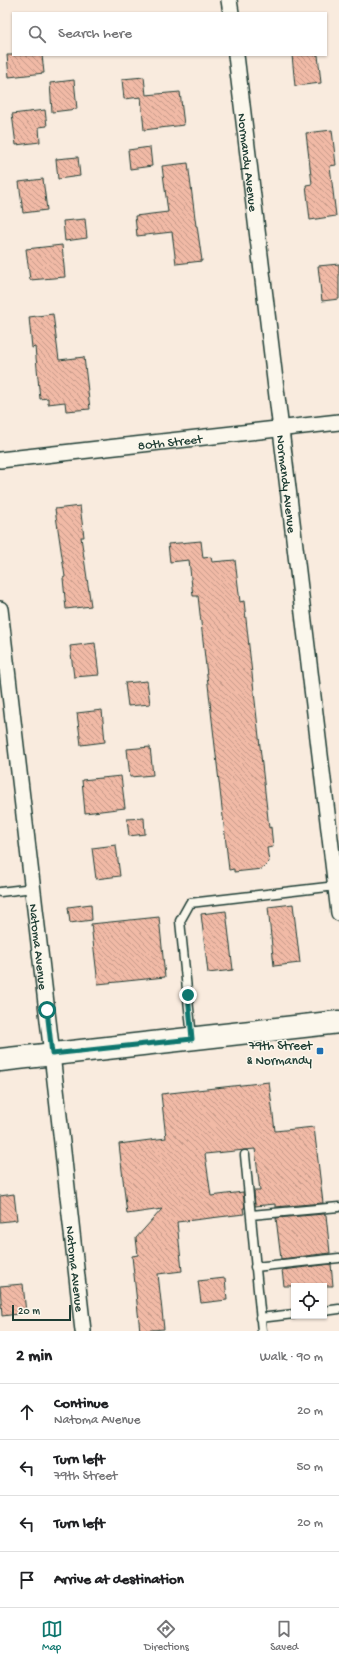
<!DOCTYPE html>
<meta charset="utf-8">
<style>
:root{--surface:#fff;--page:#f6f6f6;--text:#202124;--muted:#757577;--line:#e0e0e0;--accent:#0f766e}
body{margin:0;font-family:"Gochi Hand",sans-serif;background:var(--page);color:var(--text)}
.controls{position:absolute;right:12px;bottom:12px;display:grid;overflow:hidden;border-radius:0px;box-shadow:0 1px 3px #0004}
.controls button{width:36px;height:36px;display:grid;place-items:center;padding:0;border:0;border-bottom:1px solid var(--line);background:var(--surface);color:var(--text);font:20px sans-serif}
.scale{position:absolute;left:12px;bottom:10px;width:59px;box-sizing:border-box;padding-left:4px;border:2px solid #1f3d34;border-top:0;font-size:11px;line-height:14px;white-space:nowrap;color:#1f3d34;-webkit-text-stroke:3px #fbf7ec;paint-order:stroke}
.stop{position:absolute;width:12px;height:12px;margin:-9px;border:3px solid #0f766e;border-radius:50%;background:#fff}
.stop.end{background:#0f766e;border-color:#fff;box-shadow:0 1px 4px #0008}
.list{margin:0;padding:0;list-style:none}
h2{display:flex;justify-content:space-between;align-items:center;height:52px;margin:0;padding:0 16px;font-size:17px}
h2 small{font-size:13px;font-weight:400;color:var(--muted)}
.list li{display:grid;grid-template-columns:26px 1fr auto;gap:12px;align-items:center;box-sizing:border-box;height:56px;padding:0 16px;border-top:1px solid var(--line)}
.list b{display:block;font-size:15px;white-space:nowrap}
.list p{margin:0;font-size:13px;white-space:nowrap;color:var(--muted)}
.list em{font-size:13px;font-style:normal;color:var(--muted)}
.icon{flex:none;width:22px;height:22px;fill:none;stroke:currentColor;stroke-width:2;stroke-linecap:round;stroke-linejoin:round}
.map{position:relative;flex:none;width:339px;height:1331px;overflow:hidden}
.search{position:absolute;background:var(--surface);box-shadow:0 1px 3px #0004;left:12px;right:12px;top:12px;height:44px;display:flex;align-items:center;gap:10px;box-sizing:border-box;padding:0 14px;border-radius:0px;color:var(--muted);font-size:15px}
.sheet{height:276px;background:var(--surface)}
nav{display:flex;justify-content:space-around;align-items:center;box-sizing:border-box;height:56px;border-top:1px solid var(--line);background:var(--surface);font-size:11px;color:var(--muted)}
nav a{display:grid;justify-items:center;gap:2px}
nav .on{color:var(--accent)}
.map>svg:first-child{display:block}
.building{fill:url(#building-back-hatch);stroke:#1f3d34}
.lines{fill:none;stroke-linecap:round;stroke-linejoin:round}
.lane-casing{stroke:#1f3d34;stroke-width:11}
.street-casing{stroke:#1f3d34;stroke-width:18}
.secondary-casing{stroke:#1f3d34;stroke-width:25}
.lane{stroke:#fbf7ec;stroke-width:8}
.street{stroke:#fbf7ec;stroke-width:15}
.secondary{stroke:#fbf7ec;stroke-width:22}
.route{stroke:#0f766e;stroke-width:5}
.poi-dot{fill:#1f6fb2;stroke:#fbf7ec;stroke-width:1.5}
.labels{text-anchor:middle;stroke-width:3;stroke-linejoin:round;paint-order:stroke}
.street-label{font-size:13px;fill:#1f3d34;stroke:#fbf7ec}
.poi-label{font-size:13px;fill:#1f3d34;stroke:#fbf7ec;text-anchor:end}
</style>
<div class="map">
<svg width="339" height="1331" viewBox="0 0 339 1331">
<defs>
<pattern id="building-back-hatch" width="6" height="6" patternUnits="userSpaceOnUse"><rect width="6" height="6" fill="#f1baa6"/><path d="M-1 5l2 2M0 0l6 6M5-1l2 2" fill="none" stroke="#c39888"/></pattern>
</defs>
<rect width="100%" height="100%" fill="#f9ebde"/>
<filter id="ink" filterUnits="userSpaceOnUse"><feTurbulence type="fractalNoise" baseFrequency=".025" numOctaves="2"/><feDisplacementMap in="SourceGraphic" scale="8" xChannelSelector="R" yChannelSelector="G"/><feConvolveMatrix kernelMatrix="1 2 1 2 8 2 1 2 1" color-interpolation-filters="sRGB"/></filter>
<g filter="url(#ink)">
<!-- building -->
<path class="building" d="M7 55H42L44 73 9 77Z
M292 55H318L321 83 295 86Z
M144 77 146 95 180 92 184 125 144 130 141 97 124 99 122 79Z
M74 80 77 109 52 112 50 83Z
M45 110 47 126 39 127 40 142 16 145 12 114Z
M332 130 336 165 330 166 336 216 310 220 306 185 312 184 306 133Z
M150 147 152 166 130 169 128 150Z
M78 157 80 176 58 179 56 159Z
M188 163 196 226H197L202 261 176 264 172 232 137 236 135 216 168 212 162 166Z
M43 179 47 210 23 213 19 182Z
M85 219 87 238 65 241 63 221Z
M62 245 65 277 30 280 26 249Z
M339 264V299L322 301 318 266Z
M53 314 59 360 84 357 90 409 66 411 65 402 48 404V398L40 399 35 347 32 348 29 317Z
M80 506 84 537H81L91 606 66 609 63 578 65 577 55 509Z
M201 541 203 558 211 557 212 562 235 560 240 602 244 601 269 828 271 827 273 847 267 848 269 862 262 869 234 872V869L229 870 198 596H193L189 560 170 562 168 544Z
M95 643 99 675 74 677 70 646Z
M147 681 150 704 128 706 125 683Z
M102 710 105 742 81 745 77 713Z
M150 747 153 775 130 777 127 749Z
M121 776 125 808 85 813 82 780Z
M144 818 145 834 129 836 127 819Z
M116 845 120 876 96 879 92 848Z
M91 904 92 920 70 923 68 907Z
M293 904 300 963 274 966 268 907Z
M226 911 233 970 208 973 201 914Z
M159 917 165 977 98 984 91 924Z
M269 1082 275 1131 314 1127 323 1203 275 1207V1204L255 1206 254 1191H260L255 1149 205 1154 211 1196 243 1192 245 1208H243L244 1214 177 1222 182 1271 158 1274 164 1329 140 1331 132 1256 138 1255 136 1238 162 1209 127 1214 119 1144 166 1138 161 1094Z
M14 1194 17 1220 0 1222V1196Z
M324 1214 326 1215 330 1253 281 1259 276 1218Z
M331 1264 333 1286H284L282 1270Z
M225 1278 227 1300 201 1303 198 1281Z
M23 1284 26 1313 2 1316 0 1286Z"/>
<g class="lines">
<defs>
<path id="lane" d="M0 892 33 888
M192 1038 180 921 190 903 336 886
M245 1155 262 1331
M251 1215 339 1207
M255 1267 339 1258
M324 1311 339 1309
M260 1318 294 1314"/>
<g id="street">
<path d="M229 0 231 13"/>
<path id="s1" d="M236 55 339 913"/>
<path id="s2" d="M0 460 339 422"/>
<path id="s3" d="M0 609 56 1089 83 1331"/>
</g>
<path id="secondary" d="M0 1060 339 1022"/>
</defs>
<!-- lane casing -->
<use href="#lane" class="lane-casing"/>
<!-- street casing -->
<use href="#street" class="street-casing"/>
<!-- secondary casing -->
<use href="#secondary" class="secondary-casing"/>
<!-- lane -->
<use href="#lane" class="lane"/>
<!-- street -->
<use href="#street" class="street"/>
<!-- secondary -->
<use href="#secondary" class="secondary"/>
</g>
</g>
<g class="lines" filter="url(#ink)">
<!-- route -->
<path class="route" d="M47 1010 52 1054 192 1039 188 995"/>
</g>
<!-- markers -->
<rect class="poi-dot" x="316" y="1047" width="8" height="8" rx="2"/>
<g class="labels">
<!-- street labels -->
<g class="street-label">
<text dy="5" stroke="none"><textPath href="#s1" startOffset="108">Normandy Avenue</textPath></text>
<text dy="5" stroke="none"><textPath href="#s2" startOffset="171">80th Street</textPath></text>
<text dy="5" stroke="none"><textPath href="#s1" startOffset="432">Normandy Avenue</textPath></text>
<text dy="5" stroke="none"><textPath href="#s3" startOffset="340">Natoma Avenue</textPath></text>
<text dy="5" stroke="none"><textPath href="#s3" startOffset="664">Natoma Avenue</textPath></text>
</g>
<!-- poi labels -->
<g class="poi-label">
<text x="312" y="1049">79th Street<tspan x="312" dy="15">&amp; Normandy</tspan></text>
</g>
</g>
</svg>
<div class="controls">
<button><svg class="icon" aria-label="locate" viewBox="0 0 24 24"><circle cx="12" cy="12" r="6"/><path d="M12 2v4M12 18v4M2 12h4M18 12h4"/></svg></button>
</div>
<div class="scale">20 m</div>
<div class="stop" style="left:47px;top:1010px"></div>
<div class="stop end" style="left:188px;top:995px"></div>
<div class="search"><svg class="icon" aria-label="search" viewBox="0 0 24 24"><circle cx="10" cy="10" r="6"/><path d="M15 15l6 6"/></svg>Search here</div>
</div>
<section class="sheet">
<h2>2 min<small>Walk · 90 m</small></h2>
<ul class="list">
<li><svg class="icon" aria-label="ahead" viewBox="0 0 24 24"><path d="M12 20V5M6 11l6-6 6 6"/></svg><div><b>Continue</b><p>Natoma Avenue</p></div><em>20 m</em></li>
<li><svg class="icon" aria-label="left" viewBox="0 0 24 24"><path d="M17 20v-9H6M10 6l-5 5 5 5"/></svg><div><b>Turn left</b><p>79th Street</p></div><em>50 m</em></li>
<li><svg class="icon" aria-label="left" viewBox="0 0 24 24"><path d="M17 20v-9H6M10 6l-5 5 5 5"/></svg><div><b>Turn left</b></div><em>20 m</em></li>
<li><svg class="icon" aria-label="arrive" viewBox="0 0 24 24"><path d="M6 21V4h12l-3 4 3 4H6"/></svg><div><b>Arrive at destination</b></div></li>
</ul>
</section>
<nav>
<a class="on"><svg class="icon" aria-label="map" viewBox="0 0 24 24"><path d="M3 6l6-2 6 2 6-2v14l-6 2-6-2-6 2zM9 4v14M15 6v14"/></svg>Map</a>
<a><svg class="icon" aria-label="directions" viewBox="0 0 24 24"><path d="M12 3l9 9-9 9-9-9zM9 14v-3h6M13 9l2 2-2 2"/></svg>Directions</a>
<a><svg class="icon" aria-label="saved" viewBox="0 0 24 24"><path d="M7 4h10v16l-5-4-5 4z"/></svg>Saved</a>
</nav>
